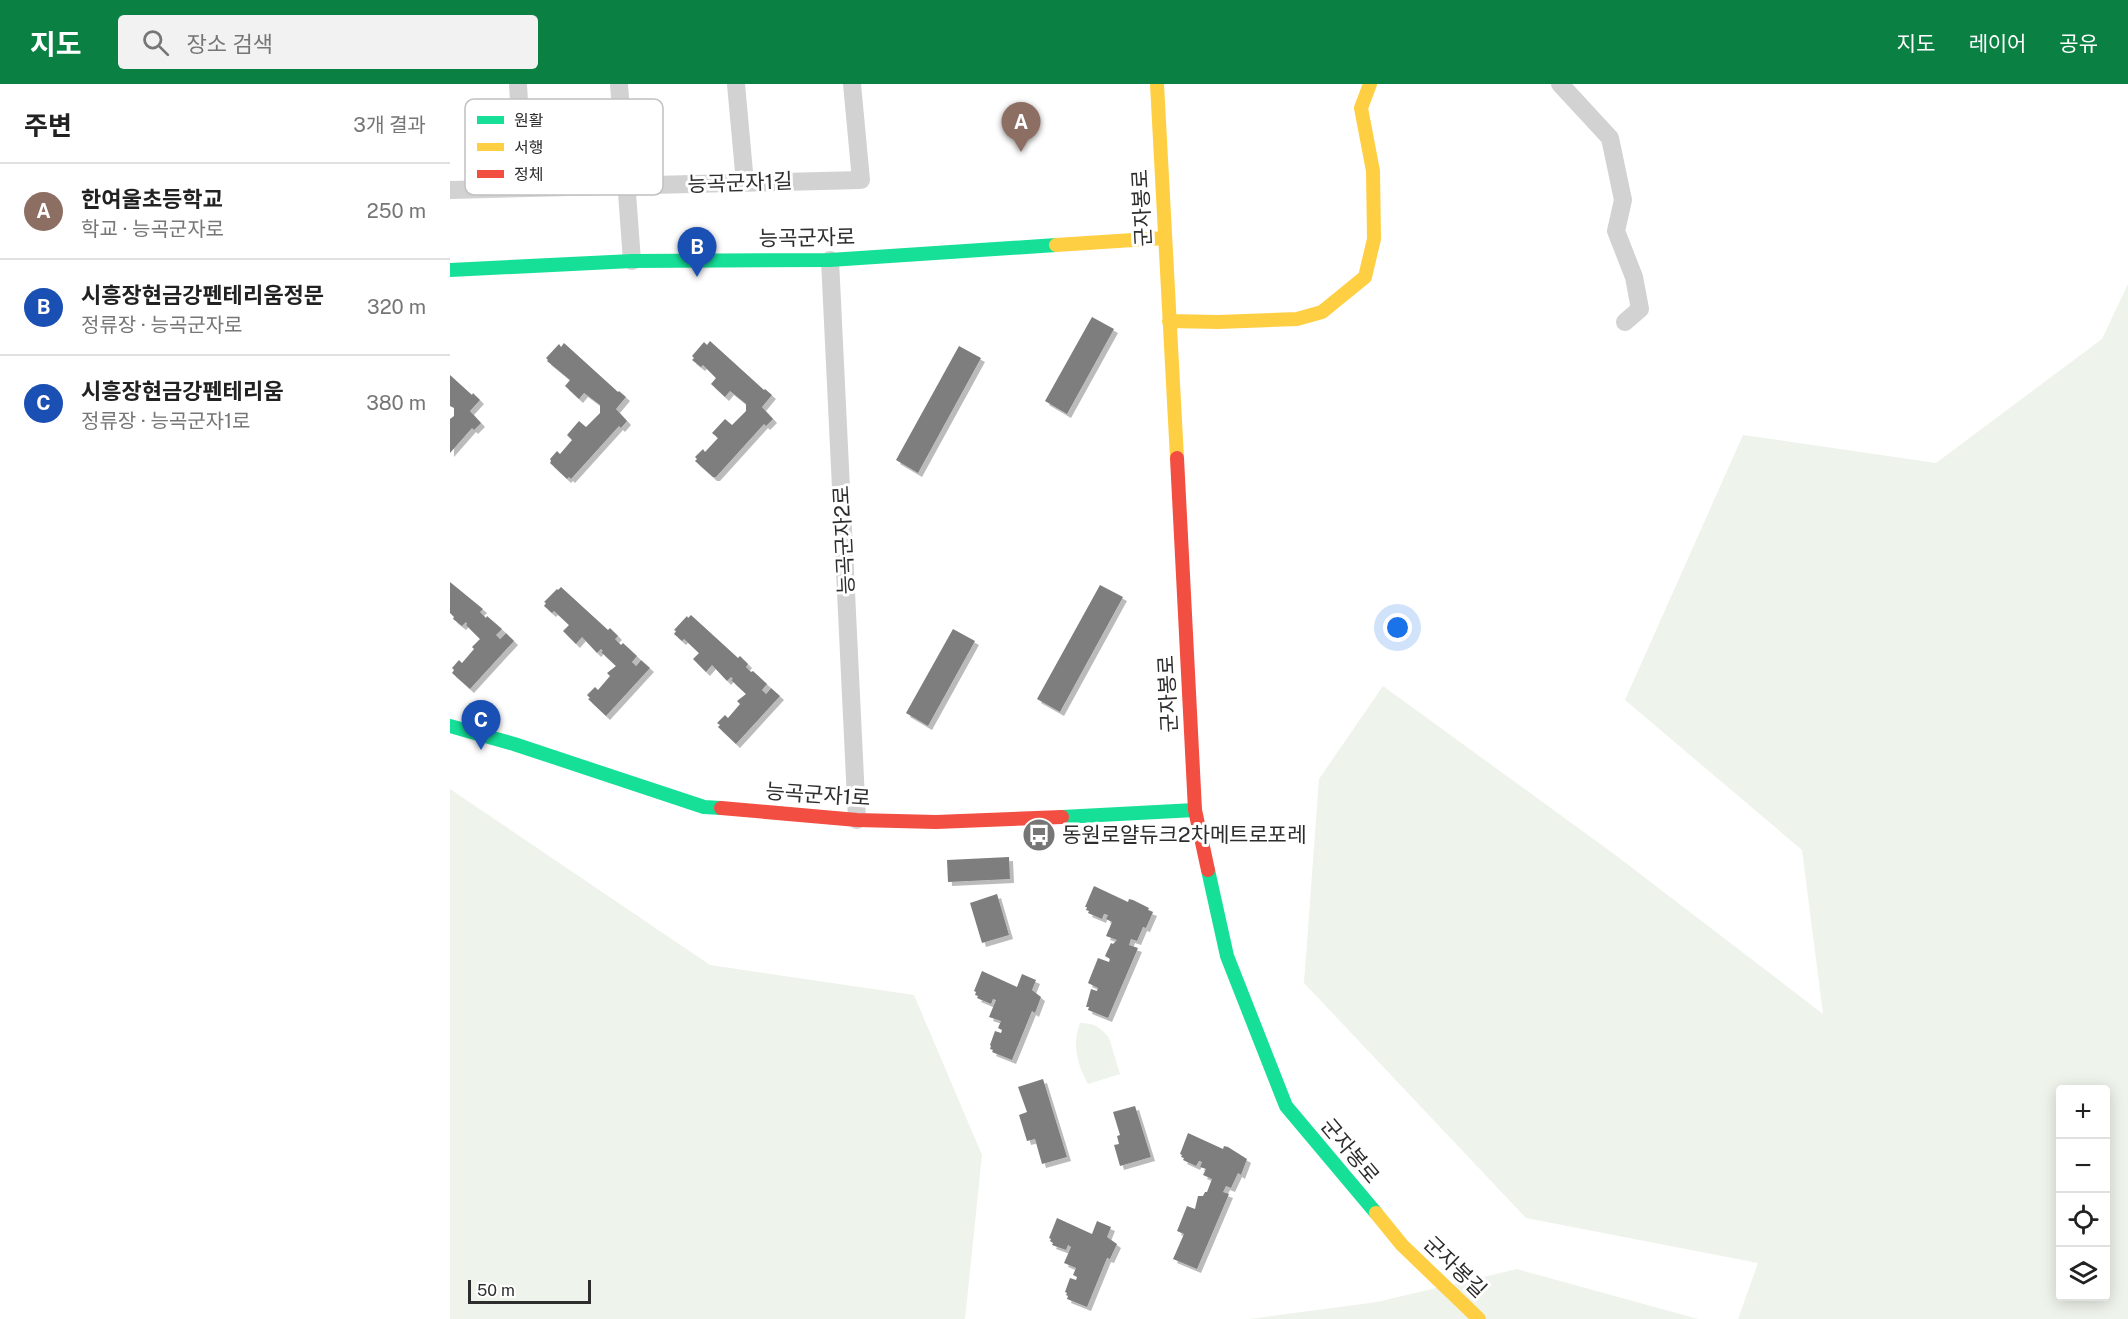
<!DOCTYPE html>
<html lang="ko">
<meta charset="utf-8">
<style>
:root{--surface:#fff;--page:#f2f2f2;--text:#222;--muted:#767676;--line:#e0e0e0;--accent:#0b8043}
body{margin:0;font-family:"Public Sans","Noto Sans KR",sans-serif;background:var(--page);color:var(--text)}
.controls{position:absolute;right:18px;bottom:18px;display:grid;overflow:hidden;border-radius:6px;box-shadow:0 3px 15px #0003}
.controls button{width:54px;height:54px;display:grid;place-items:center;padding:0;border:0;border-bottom:2px solid var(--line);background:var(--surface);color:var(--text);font:30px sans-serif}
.scale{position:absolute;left:18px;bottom:15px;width:123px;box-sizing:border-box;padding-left:6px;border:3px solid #2d2d2d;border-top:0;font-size:16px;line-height:21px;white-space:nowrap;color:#2d2d2d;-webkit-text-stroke:4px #fff;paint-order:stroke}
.you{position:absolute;left:948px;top:544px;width:21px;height:21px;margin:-15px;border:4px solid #fff;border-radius:50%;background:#1a73e8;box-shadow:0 0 0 9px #1a73e833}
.badge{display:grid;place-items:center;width:39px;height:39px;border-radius:50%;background:var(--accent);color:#fff;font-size:20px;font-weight:700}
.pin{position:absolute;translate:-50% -50px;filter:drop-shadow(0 2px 3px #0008)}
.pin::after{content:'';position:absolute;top:32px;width:21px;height:18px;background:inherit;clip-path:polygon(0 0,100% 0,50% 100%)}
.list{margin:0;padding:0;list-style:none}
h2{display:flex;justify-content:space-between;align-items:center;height:78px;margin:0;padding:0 24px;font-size:26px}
h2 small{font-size:20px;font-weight:400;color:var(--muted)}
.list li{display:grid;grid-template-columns:39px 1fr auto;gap:18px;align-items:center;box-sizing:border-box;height:96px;padding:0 24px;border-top:2px solid var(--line)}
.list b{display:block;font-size:22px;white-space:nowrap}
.list p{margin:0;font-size:20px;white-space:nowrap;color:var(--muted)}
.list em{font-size:20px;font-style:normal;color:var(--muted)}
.icon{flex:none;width:33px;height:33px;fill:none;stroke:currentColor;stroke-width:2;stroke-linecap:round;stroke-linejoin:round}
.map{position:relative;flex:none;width:1678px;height:1235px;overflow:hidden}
header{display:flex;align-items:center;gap:36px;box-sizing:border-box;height:84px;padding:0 30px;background:var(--accent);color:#fff}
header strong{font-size:28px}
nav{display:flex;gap:33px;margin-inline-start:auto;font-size:21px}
.search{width:420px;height:54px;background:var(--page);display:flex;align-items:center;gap:15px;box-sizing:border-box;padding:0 21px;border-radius:6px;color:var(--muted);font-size:22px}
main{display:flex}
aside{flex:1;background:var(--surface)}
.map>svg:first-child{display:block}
.green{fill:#eef3eb;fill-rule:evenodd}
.building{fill:#7e7e7e;filter:url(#shadow)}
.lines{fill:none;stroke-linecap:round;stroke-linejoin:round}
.street{stroke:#d2d2d2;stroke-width:18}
.fast{stroke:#16e098;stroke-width:14}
.slow{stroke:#ffcf43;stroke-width:14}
.jam{stroke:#f24e42;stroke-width:14}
.labels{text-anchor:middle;stroke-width:6;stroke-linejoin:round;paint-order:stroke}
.street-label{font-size:21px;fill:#2d2d2d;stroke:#fff}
.poi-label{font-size:21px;fill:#2d2d2d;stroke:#fff;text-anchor:start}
.key{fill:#fff;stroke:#c0c0c0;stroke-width:1.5}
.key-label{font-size:16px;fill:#2d2d2d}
</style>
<header>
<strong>지도</strong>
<div class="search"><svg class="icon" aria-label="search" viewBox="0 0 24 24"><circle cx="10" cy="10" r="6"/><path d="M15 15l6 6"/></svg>장소 검색</div>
<nav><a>지도</a><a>레이어</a><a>공유</a></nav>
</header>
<main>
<aside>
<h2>주변<small>3개 결과</small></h2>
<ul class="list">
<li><span class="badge" style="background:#8d6e63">A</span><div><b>한여울초등학교</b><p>학교 · 능곡군자로</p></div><em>250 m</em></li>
<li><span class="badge" style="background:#1a4fb4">B</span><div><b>시흥장현금강펜테리움정문</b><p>정류장 · 능곡군자로</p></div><em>320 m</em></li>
<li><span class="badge" style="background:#1a4fb4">C</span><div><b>시흥장현금강펜테리움</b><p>정류장 · 능곡군자1로</p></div><em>380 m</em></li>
</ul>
</aside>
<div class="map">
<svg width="1678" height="1235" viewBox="0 0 1678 1235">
<defs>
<filter id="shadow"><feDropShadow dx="4" dy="4" stdDeviation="0" flood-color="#0004"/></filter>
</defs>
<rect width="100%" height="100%" fill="#fff"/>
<!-- green -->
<path class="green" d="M1678 200V1235H1288L1308 1179 1076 1134 854 899 869 695 933 602 1164 770 1373 930 1352 766 1175 616 1293 351 1486 379 1652 255ZM1610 1006H1656V1212H1610Z
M0 705 260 881 464 911 532 1071 515 1235H0Z
M630 939C643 939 651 943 659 954L670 990 638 1000C627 980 622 961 630 939Z
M1067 1185 1248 1235H799L927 1218Z"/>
<!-- building -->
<path class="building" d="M642 233 664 245 617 330 595 317Z
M260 257 314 306 315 305 322 311 312 323 323 335 316 342 314 340 266 393H263L245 377 247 375 245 373 253 365 255 368 268 354 262 349 275 335 282 341 296 327V320L280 307 275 313 261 300 266 294 253 281 251 283 242 276 244 274 242 272 254 258 257 261Z
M114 259 168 308 169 307 176 313 166 325 177 337 171 344 169 342 121 395 119 393 117 395 100 379 101 377 100 375 107 367 110 370 122 356 117 351 129 337 136 343 150 329V321L134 309 129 315 115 302 120 296 97 277 98 276 96 274 109 260 111 263Z
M509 262 531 274 468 389 446 376Z
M0 291 22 311 23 309 30 316 20 327 31 339 24 346 22 344 0 369V335L4 332V324L0 322Z
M0 498 33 525 30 528 36 534 37 532 52 545 46 551 50 555 56 549 64 557 20 605 2 589 4 586 2 584 9 576 12 579 24 565 22 563 30 555 16 541 17 540 16 538 12 542 3 535 4 533 0 529Z
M650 501 673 513 610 628 587 615Z
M111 503 158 546 160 544 168 552 165 555 171 561 173 559 187 572 182 578 186 582 191 576 200 584 156 632 138 615 140 614 137 611 145 603 148 606 160 592 157 589 166 582 151 568 153 567 151 565 147 569 132 553 126 560 113 547 119 541 104 527 102 529 94 522 96 519 94 518 107 505 108 506Z
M241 531 288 574 290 572 298 580 296 583 301 588 303 587 317 600 312 606 316 610 321 604 330 612 286 660 268 643 270 641 267 639 275 631 278 634 290 620 287 617 296 610 281 596 283 595 281 593 277 597 262 581 256 588 243 575 249 569 234 555 232 557 224 550 226 547 224 546 237 532 238 534Z
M503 545 525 557 478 642 456 629Z
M559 773 560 795 498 798 497 776Z
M644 802 678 818 679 815 683 816 699 824 698 826 703 828 696 844 693 843 687 857 681 855 679 861 688 864 658 934 638 926 639 923H636L641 905 647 907 648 904 638 899 648 874 659 878 660 875 655 872 661 859 663 860 667 856 656 852 662 838 656 835 658 831 654 830 652 835 638 829 639 827 636 826 637 823H635Z
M547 810 559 851 532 859 520 819Z
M532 887 567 903 572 890 586 896 582 906 591 913 585 929 582 927 562 976 542 968 543 966 540 965 541 962 540 961 545 947 551 949 552 946 548 944 551 937 539 933 546 916 543 915 541 920 527 914 528 912 525 911 526 908 524 907Z
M593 995 617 1073 592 1080 585 1055 577 1057 569 1031 577 1028 568 1003Z
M685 1022 701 1073 670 1082 664 1061 669 1060 667 1052 670 1051 663 1028Z
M738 1049 773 1065 774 1062 778 1063 797 1075 791 1091 788 1089 781 1104 776 1102 773 1108 779 1110 747 1185 723 1175 734 1150 727 1147 737 1122 745 1125 748 1112H753L755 1108H757L762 1095 753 1091 756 1085 750 1083 752 1078 749 1077 746 1082 733 1076 734 1074 731 1073 732 1071 730 1070Z
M607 1134 642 1150 647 1137 661 1143 657 1153 667 1160 660 1175 657 1174 637 1223 617 1215 618 1212 616 1211 617 1209 615 1208 620 1194 626 1196 627 1193 623 1191 626 1184 614 1179 621 1163 618 1161 616 1166 602 1161 603 1159 600 1157 601 1155 599 1154Z"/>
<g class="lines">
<!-- street -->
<path class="street" d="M68 0 74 104
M169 0 182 177
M286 0 295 99
M1110 0 1160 54 1173 116 1166 147 1184 193 1190 225 1175 238
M0 106 411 96 402 0
M380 176 407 736"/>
<!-- fast -->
<path class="fast" d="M0 186 182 177 380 176 606 161
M0 642 64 660 254 723 271 724
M612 733 745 726
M758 786 777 872 836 1022 926 1129"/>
<!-- slow -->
<path class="slow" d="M707 0 727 374
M606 161 714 154
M719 237 768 238 847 235 872 228 915 193 924 155 923 87 911 24 920 0
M926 1129 952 1161 1029 1235"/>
<!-- jam -->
<path class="jam" d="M727 374 745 726 758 786
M271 724 407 736 486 738 612 733"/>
</g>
<!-- icons -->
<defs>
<symbol id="bus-disc" viewBox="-11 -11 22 22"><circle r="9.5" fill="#767676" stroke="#fff"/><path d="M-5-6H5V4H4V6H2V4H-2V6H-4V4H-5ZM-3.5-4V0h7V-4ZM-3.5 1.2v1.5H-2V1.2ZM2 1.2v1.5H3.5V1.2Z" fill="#fff"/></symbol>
</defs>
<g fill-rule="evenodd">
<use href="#bus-disc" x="570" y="732" width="38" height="38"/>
</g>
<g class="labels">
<!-- street labels -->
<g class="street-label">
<text transform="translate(290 99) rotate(-2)" y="7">능곡군자1길</text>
<text transform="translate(692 124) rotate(-93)" y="7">군자봉로</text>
<text transform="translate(357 154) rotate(-1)" y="7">능곡군자로</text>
<text transform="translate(394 456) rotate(-93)" y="7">능곡군자2로</text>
<text transform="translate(718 610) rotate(-93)" y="7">군자봉로</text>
<text transform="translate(368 711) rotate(4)" y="7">능곡군자1로</text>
<text transform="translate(900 1067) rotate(50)" y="7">군자봉로</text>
<text transform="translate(1005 1183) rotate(44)" y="7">군자봉길</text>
</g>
<!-- poi labels -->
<g class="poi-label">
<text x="612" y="758">동원로얄듀크2차메트로포레</text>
</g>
</g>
<!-- legend -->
<rect x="15" y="15" width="198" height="96" rx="9" class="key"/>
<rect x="27" y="32" width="27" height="8" fill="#16e098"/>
<rect x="27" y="59" width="27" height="8" fill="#ffcf43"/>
<rect x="27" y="86" width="27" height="8" fill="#f24e42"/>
<g class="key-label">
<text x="64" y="42">원활</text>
<text x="64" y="69">서행</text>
<text x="64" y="96">정체</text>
</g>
</svg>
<div class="controls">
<button>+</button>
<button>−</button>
<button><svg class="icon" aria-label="locate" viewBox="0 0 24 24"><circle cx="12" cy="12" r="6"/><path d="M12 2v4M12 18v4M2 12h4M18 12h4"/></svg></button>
<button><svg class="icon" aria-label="layers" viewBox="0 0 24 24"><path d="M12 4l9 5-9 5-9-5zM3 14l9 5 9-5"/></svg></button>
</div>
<div class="scale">50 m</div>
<div class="you"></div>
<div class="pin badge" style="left:571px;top:68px;background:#8d6e63">A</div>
<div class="pin badge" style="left:247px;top:193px;background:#1a4fb4">B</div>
<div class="pin badge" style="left:31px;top:666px;background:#1a4fb4">C</div>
</div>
</main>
